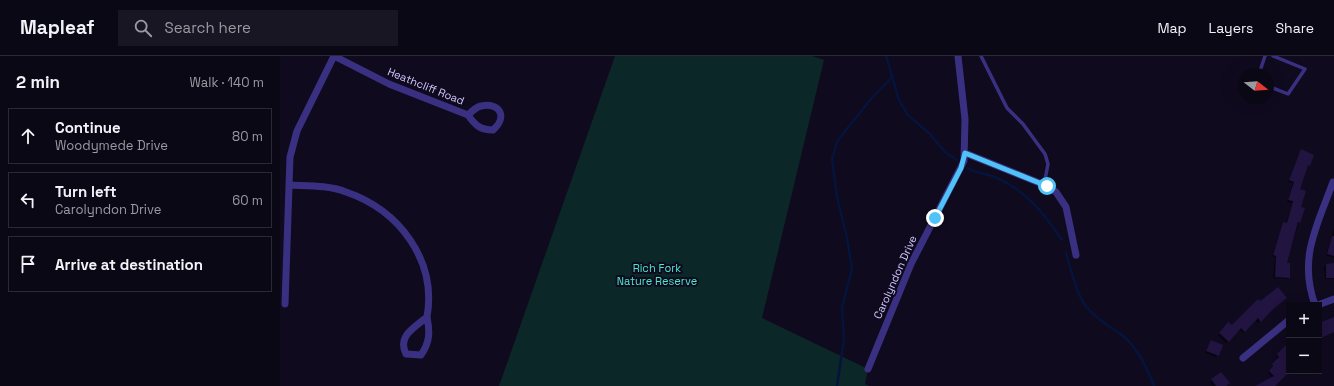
<!DOCTYPE html>
<meta charset="utf-8">
<style>
:root{--surface:#0b0816;--page:#191623;--text:#f1f3f6;--muted:#9a9aa1;--line:#2b2935}
body{margin:0;font-family:"Space Grotesk",sans-serif;background:var(--page);color:var(--text)}
.controls{position:absolute;right:12px;bottom:12px;display:grid;overflow:hidden;border-radius:0px;box-shadow:0 4px 16px #0002}
.controls button{width:36px;height:36px;display:grid;place-items:center;padding:0;border:0;border-bottom:1px solid var(--line);background:var(--surface);color:var(--text);font:20px sans-serif}
.compass{position:absolute;left:958px;top:12px;width:36px;height:36px;border-radius:50%;background:var(--surface);box-shadow:0 4px 16px #0002;rotate:107deg}
.stop{position:absolute;width:12px;height:12px;margin:-9px;border:3px solid #4fc3f7;border-radius:50%;background:#fff}
.stop.end{background:#4fc3f7;border-color:#fff;box-shadow:0 1px 4px #0008}
.list{margin:0;padding:0;list-style:none}
h2{display:flex;justify-content:space-between;align-items:center;height:52px;margin:0;padding:0 16px;font-size:17px}
h2 small{font-size:13px;font-weight:400;color:var(--muted)}
.list li{display:grid;grid-template-columns:26px 1fr auto;gap:12px;align-items:center;box-sizing:border-box;height:56px;margin:0 8px 8px;padding:0 8px;border:1px solid var(--line);border-radius:0px}
.list b{display:block;font-size:15px;white-space:nowrap}
.list p{margin:0;font-size:13px;white-space:nowrap;color:var(--muted)}
.list em{font-size:13px;font-style:normal;color:var(--muted)}
.icon{flex:none;width:22px;height:22px;fill:none;stroke:currentColor;stroke-width:2;stroke-linecap:round;stroke-linejoin:round}
.map{position:relative;flex:none;width:1054px;height:330px;overflow:hidden}
header{display:flex;align-items:center;gap:24px;box-sizing:border-box;height:56px;padding:0 20px;background:var(--surface);border-bottom:1px solid var(--line)}
header strong{font-size:19px}
nav{display:flex;gap:22px;margin-inline-start:auto;font-size:14px}
.search{width:280px;height:36px;background:var(--page);display:flex;align-items:center;gap:10px;box-sizing:border-box;padding:0 14px;border-radius:0px;color:var(--muted);font-size:15px}
main{display:flex}
aside{flex:1;background:var(--surface)}
.map>svg:first-child{display:block}
.green{fill:#0c2728}
.shadow{fill:#0007}
.lines{fill:none;stroke-linecap:round;stroke-linejoin:round}
.stream{stroke:#04143c;stroke-width:2.5}
.building{fill:#211440}
.lane{stroke:#3a3081;stroke-width:3.5}
.street{stroke:#3a3081;stroke-width:7}
.route{stroke:#4fc3f7;stroke-width:5}
.labels{text-anchor:middle;stroke-width:4;stroke-linejoin:round;paint-order:stroke}
.street-label{font-size:11px;fill:#d1c7ff;stroke:#0f0a1e}
.park-label{font-size:11px;fill:#48e9cd;stroke:#0f0a1e}
</style>
<header>
<strong>Mapleaf</strong>
<div class="search"><svg class="icon" aria-label="search" viewBox="0 0 24 24"><circle cx="10" cy="10" r="6"/><path d="M15 15l6 6"/></svg>Search here</div>
<nav><a>Map</a><a>Layers</a><a>Share</a></nav>
</header>
<main>
<aside>
<h2>2 min<small>Walk · 140 m</small></h2>
<ul class="list">
<li><svg class="icon" aria-label="ahead" viewBox="0 0 24 24"><path d="M12 20V5M6 11l6-6 6 6"/></svg><div><b>Continue</b><p>Woodymede Drive</p></div><em>80 m</em></li>
<li><svg class="icon" aria-label="left" viewBox="0 0 24 24"><path d="M17 20v-9H6M10 6l-5 5 5 5"/></svg><div><b>Turn left</b><p>Carolyndon Drive</p></div><em>60 m</em></li>
<li><svg class="icon" aria-label="arrive" viewBox="0 0 24 24"><path d="M6 21V4h12l-3 4 3 4H6"/></svg><div><b>Arrive at destination</b></div></li>
</ul>
</aside>
<div class="map">
<svg width="1054" height="330" viewBox="0 0 1054 330">
<rect width="100%" height="100%" fill="#0f0a1e"/>
<!-- green -->
<path class="green" d="M335 0H532L544 4 482 262 588 313 585 328 590 330H219Z"/>
<!-- shadow -->
<path class="shadow" d="M1021 94 1029 109 1026 110 1019 134 1020 152 1023 153 1006 208 1009 221 1007 223 993 222 995 201 992 200 1002 169 1006 168 1012 147 1007 146 1013 127 1008 126Z
M1054 172V202L1046 199Z
M1054 208V223H1045L1044 210 1046 209Z
M989 255 978 267 975 264 963 277 959 273 946 287 938 279 948 267 952 271Z
M931 285 938 299 936 301 925 297Z
M1009 287V311L994 330H977L992 322 988 317 992 312 991 311 999 303 996 301Z
M941 317 945 330H933L930 326Z"/>
<g class="lines">
<!-- stream -->
<path class="stream" d="M606 0 619 44 628 59 650 78 665 96 677 104
M688 112C696 118 708 117 717 122 747 135 764 158 782 184
M786 197C791 213 797 241 808 253 818 264 830 271 842 279 858 292 867 311 874 330
M557 330 564 283 562 251 572 213 567 182 557 141 552 103 557 86 566 74 591 43 613 20"/>
</g>
<!-- building -->
<path class="building" d="M1021 93 1034 99 1030 110 1028 109 1020 133 1026 135 1021 151 1025 152 1020 167 1018 166 1007 207H1010V222L995 221 996 200 993 199 1003 166 1007 167 1013 145 1008 144 1014 126 1009 124Z
M1052 180H1054V200L1047 198Z
M1054 207V222H1046V208Z
M998 231 1007 242 992 254 981 266 978 262 965 276 961 272 949 286 939 277 948 266 952 269 978 243 980 245Z
M1054 261V276L1039 283V267Z
M931 284 943 289 939 300 926 295Z
M1009 286V316L995 330H975L994 320 989 315 993 310 992 308 999 301 997 298Z
M941 316 950 327 946 330H936L931 323Z"/>
<g class="lines">
<!-- lane -->
<path class="lane" d="M701 0 727 52 743 68 765 98 768 108 764 129
M979 18 985 0
M988 30 1008 38 1025 13 993 0"/>
<!-- street -->
<path class="street" d="M54 0 109 28 188 59C195 69 200 74 213 74 228 61 220 46 201 50 196 51 192 55 188 59
M685 97 767 130 776 136 786 151 796 199
M9 129C27 130 48 129 66 136 119 154 157 204 147 261 134 272 117 280 126 298L141 299C150 286 150 276 147 261
M5 248 10 101 17 75 54 0
M1035 249C1018 202 1037 170 1053 126
M1038 249 1054 243
M963 302 1009 264
M588 313 631 208 684 105 685 63 678 0"/>
</g>
<g class="lines">
<!-- route -->
<path class="route" d="M655 162 681 112 685 97 767 130"/>
</g>
<g class="labels">
<!-- street labels -->
<g class="street-label">
<text transform="translate(146 30) rotate(22)" y="4">Heathcliff Road</text>
<text transform="translate(615 221) rotate(-66)" y="4">Carolyndon Drive</text>
</g>
<!-- park labels -->
<g class="park-label">
<text x="377" y="216">Rich Fork<tspan x="377" dy="13">Nature Reserve</tspan></text>
</g>
</g>
</svg>
<div class="controls">
<button>+</button>
<button>−</button>
</div>
<svg class="compass" viewBox="-18 -18 36 36"><path d="M0-13l5 13h-10z" fill="#e53935"/><path d="M0 13l5-13h-10z" fill="#9a9aa1"/></svg>
<div class="stop" style="left:767px;top:130px"></div>
<div class="stop end" style="left:655px;top:162px"></div>
</div>
</main>
